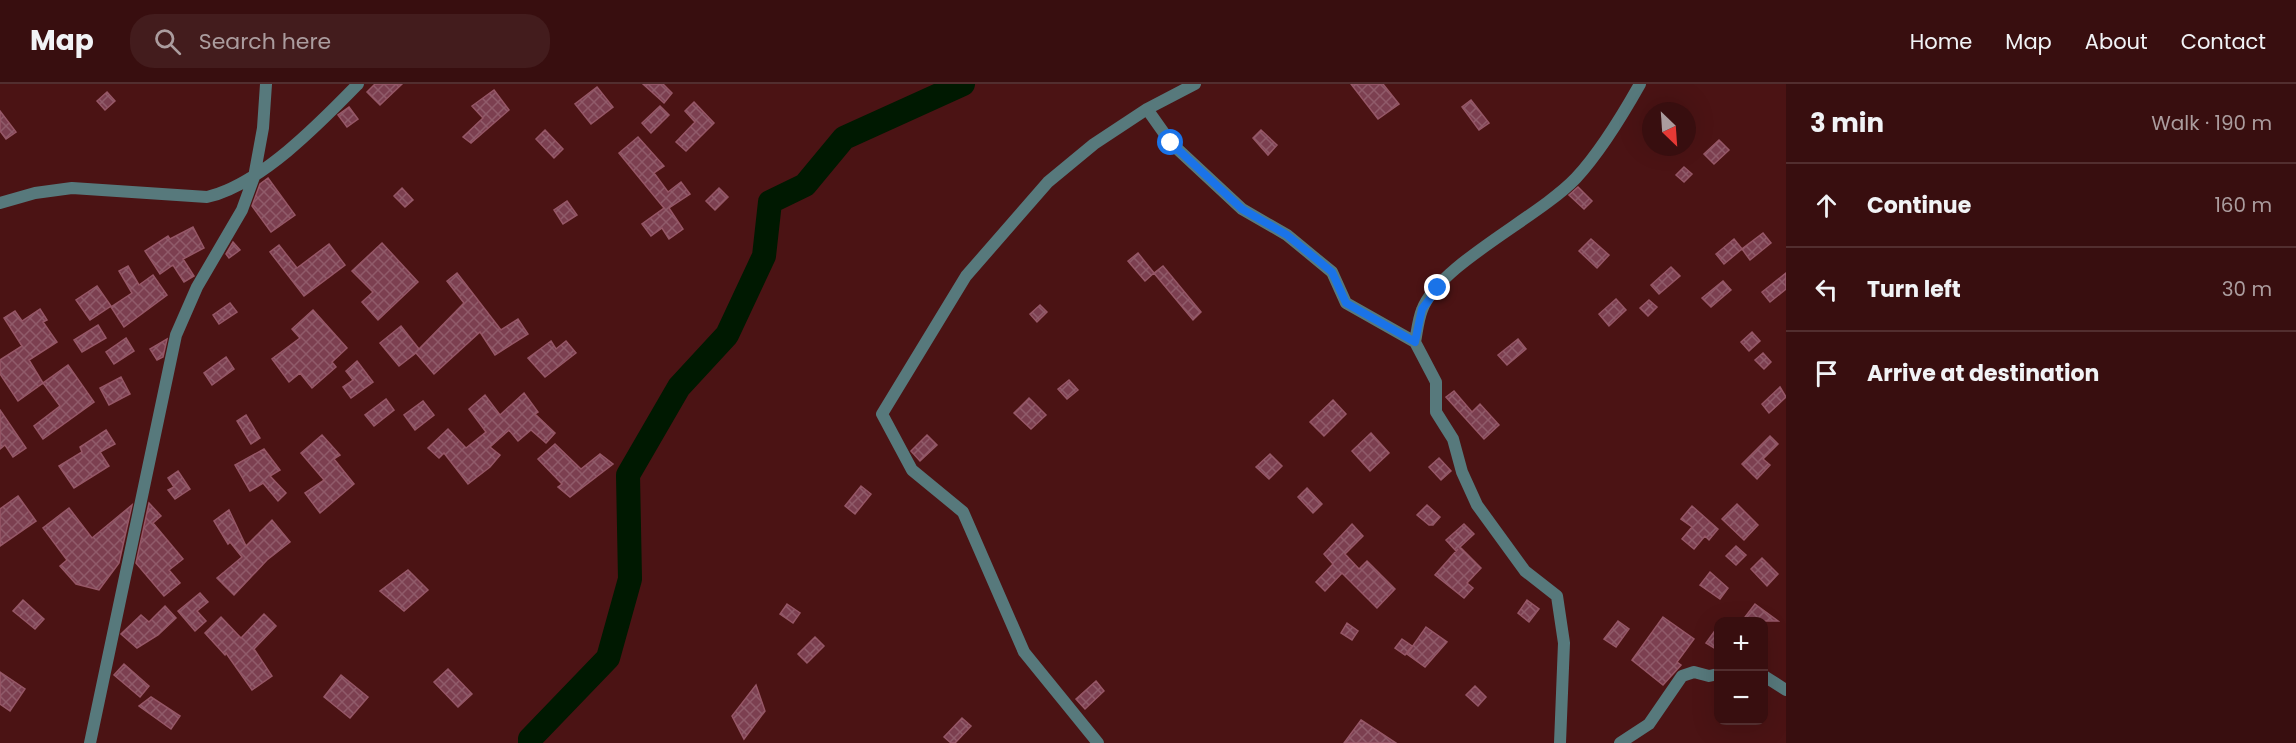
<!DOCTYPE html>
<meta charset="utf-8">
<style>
:root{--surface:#380e0f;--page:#431c1d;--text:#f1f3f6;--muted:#ab9c9e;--line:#522e2f}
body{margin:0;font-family:Poppins,sans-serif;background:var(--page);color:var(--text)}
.controls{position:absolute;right:18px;bottom:18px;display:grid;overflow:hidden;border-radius:12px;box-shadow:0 6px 24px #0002}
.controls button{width:54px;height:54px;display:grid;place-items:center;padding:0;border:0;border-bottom:2px solid var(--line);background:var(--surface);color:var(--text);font:30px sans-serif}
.compass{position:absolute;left:1642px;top:18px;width:54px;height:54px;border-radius:50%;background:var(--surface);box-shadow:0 6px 24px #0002;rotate:155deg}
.stop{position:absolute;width:18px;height:18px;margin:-14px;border:4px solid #1a73e8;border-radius:50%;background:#fff}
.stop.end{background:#1a73e8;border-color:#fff;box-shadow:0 2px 6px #0008}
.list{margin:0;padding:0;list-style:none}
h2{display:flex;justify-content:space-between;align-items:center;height:78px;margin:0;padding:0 24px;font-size:26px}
h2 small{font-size:20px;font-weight:400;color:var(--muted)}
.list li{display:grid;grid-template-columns:39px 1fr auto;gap:18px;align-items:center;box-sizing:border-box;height:84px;padding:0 24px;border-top:2px solid var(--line)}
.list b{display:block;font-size:22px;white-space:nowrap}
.list em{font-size:20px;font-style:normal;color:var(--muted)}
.icon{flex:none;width:33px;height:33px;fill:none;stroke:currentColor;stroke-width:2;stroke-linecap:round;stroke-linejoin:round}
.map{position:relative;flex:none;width:1786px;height:659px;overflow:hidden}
header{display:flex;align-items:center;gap:36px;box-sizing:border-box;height:84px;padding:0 30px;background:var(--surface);border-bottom:2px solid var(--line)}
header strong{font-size:28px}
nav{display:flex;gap:33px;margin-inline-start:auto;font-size:21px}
.search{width:420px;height:54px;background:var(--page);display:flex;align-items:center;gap:15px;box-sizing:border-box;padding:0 21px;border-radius:24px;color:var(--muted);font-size:22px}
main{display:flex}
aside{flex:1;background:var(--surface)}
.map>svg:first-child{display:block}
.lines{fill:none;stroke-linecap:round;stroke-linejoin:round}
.river{stroke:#001901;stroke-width:24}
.building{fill:url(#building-cross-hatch);stroke:#965767;stroke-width:1.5}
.street{stroke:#57797c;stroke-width:12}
.route{stroke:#1a73e8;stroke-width:8}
</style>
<header>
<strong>Map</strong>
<div class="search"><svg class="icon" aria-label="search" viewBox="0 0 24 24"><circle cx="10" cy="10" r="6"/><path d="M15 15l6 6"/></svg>Search here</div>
<nav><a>Home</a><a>Map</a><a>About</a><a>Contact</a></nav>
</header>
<main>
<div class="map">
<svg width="1786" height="659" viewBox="0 0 1786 659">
<defs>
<pattern id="building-cross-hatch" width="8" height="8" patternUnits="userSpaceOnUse" patternTransform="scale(1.5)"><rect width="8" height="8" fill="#7c3f50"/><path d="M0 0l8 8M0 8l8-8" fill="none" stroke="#905b6a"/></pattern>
</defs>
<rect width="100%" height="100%" fill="#4b1314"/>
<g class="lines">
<!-- river -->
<path class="river" d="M530 659V655L608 574 630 495 628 391 679 303 727 251 764 172 770 118 805 101 844 54 963 0"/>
</g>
<!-- building -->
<path class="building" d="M375 0H402L380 21 367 8Z
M643 0H663L672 9 664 19Z
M1351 0H1383L1399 20 1378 35Z
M597 3 613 23 591 40 575 20Z
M494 6 509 26 471 59 463 53 483 34 472 22Z
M107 8 115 17 105 26 97 17Z
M1471 16 1489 39 1479 46 1462 23Z
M694 18 714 39 686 67 676 58 695 38 685 27Z
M660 22 669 31 651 49 642 39Z
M349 23 358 35 347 43 338 31Z
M0 27 16 48 6 55 0 47Z
M545 46 563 65 554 74 536 55Z
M1261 46 1277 61 1268 71 1253 54Z
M638 53 664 82 654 89 668 108 681 98 690 110 669 124 683 145 669 155 662 144 651 152 642 140 664 124 619 69Z
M1719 56 1729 66 1714 80 1704 70Z
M1684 83 1692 90 1684 98 1676 91Z
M268 94 295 131 271 148 252 122 260 100Z
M1578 103 1592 117 1584 125 1569 111Z
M402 104 413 116 405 123 394 112Z
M719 104 728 113 715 126 706 117Z
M567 117 577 131 563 140 554 126Z
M193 143 204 164 183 175 194 192 184 198 173 181 160 190 145 167 168 152 170 155Z
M1763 149 1771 159 1750 176 1742 165Z
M1591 155 1609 171 1597 184 1579 167Z
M1734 155 1742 165 1724 180 1716 170Z
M233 158 240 166 229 174 226 170Z
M382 159 418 198 378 236 362 218 373 208 352 187Z
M329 160 345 181 304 212 270 168 279 161 297 184Z
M1138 169 1154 189 1145 197 1128 177Z
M128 182 139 201 153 191 167 211 124 243 111 223 132 209 119 187Z
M1163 182 1201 228 1193 236 1154 189Z
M1671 183 1680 192 1659 210 1651 201Z
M457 189 501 246 518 235 528 250 495 271 480 248 434 290 416 269 399 282 380 259 401 242 419 265 464 219 447 197Z
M1786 189V205L1770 218 1762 208Z
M1723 197 1731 206 1711 223 1702 214Z
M97 202 111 222 90 236 76 216Z
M1616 215 1626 226 1609 242 1599 230Z
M1649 216 1657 223 1648 232 1640 224Z
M230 219 237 228 219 240 213 231Z
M1040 221 1047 228 1037 238 1030 230Z
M40 225 47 236 43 238 57 258 29 276 43 299 18 317 0 290V276L22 262 4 234 15 227 22 237Z
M313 226 347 264 332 278 336 283 312 304 300 289 289 298 272 275 300 254 292 245Z
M98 241 106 254 82 268 74 256Z
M1752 248 1760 257 1749 267 1741 258Z
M126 254 134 267 114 280 106 268Z
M167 255 163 273 157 276 150 265Z
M1518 255 1526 265 1507 281 1498 271Z
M551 257 556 265 566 257 576 269 545 293 528 274Z
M1763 269 1771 278 1764 285 1755 276Z
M226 273 234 285 212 301 204 289Z
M357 277 373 298 351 314 343 303 353 296 346 287Z
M68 281 94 318 43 355 34 342 60 322 43 299Z
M121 293 130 310 109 321 100 304Z
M1069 296 1078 306 1067 315 1058 305Z
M1780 303 1786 313 1769 329 1762 320Z
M1454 307 1472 328 1480 320 1499 341 1484 355 1446 313Z
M524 309 538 328 535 330 555 349 546 359 531 346 518 357 509 346 490 363 500 371 490 383 468 400 444 369 439 374 428 364 448 345 466 364 486 348 469 325 485 311 500 331Z
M1029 314 1046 331 1031 345 1014 329Z
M386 315 394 326 374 342 365 331Z
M1333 316 1346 330 1324 352 1310 338Z
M423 317 434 331 415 346 404 331Z
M0 326 26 364 13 373 5 361 0 365Z
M246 331 260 354 251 360 237 337Z
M106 346 115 360 100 368 109 382 74 404 59 382 82 368 80 363Z
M1371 349 1389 369 1370 387 1352 367Z
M322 351 340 371 334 375 354 400 320 429 305 409 324 396 301 369Z
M927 351 937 361 920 377 911 367Z
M1770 352 1778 360 1763 375 1770 381 1757 395 1742 380Z
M555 360 581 385 600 370 613 380 570 413 558 403 562 400 538 375Z
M264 365 280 386 270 392 286 409 278 417 263 399 250 407 235 381Z
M1270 370 1282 382 1269 395 1256 383Z
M1439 374 1451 387 1441 396 1429 383Z
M178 387 190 405 175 415 168 406 174 403 168 394Z
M861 402 871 410 855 430 845 422Z
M1307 404 1322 420 1313 429 1298 413Z
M18 412 36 437 0 462V425Z
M149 419 161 432 153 439 183 475 169 486 180 499 164 512 136 479Z
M1737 420 1758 441 1744 456 1722 435Z
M132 421 119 479 99 506 76 500 60 482 67 476 43 444 69 424 92 454Z
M1427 421 1440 433 1433 441H1429L1417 431Z
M1692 422 1718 445 1709 456 1705 452 1694 465 1682 455 1692 443 1681 435Z
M229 426 246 462 272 436 290 458 267 476 234 511 217 494 242 473 230 458 228 460 214 437Z
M1352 440 1363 452 1345 470 1359 485 1367 477 1395 505 1377 524 1342 489 1325 507 1316 498 1333 480 1324 470Z
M1464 440 1474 450 1460 463 1481 484 1467 499 1473 504 1464 514 1435 491 1458 465 1456 467 1446 456Z
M1736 462 1746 471 1736 481 1726 472Z
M1762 474 1778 490 1767 502 1751 485Z
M408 486 428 506 404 527 380 507Z
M1710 488 1728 504 1720 515 1700 501Z
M200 509 208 518 197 527 206 537 195 547 178 527Z
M23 516 44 535 35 545 13 527Z
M1527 516 1539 525 1529 538 1518 529Z
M787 520 800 529 793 539 780 530Z
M1755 520 1778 537H1742Z
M165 522 176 534 158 551 137 564 121 550 141 531 149 538Z
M264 530 276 542 254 565 272 592 252 606 226 569 225 571 205 549 221 533 241 554Z
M1663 533 1694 555 1677 578 1681 581 1663 601 1632 576Z
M1618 537 1629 545 1616 563 1604 555Z
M1347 539 1358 547 1352 556 1341 549Z
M1719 541V567L1706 559Z
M1426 543 1447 558 1425 583 1407 570Z
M815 553 824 562 807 579 798 570Z
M1402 555 1412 562 1405 571 1395 564Z
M124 580 149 602 140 613 114 591Z
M448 585 472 610 458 623 434 598Z
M0 588 25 605 10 627 0 620Z
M341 591 368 613 350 634 324 613Z
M1096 597 1104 607 1085 625 1076 615Z
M756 601 765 627 744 655 732 632Z
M1475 602 1486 613 1478 622 1466 611Z
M151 613 180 632 171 645 139 622Z
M962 634 971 642 955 659H951L944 653Z
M1361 636 1396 659H1344Z"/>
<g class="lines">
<!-- street -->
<path class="street" d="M1147 25 1171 59 1242 125 1287 151 1332 188 1346 219 1415 258 1436 298V328L1453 355 1462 388 1477 421 1525 487 1557 512 1564 559 1560 659
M0 119 35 109 72 104 207 113C260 101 320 39 358 0
M1415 258C1417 248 1418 236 1422 226 1439 180 1538 134 1576 94 1601 67 1622 32 1640 0
M1764 592 1786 606
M90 659 176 251 197 203 242 126 254 93 263 44 266 0
M1098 659 1024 568 963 428 912 386 882 330 966 192 1048 98 1094 60 1147 25 1195 0
M1620 659 1649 640 1682 592 1694 588 1709 592 1718 590"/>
</g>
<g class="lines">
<!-- route -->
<path class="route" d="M1171 59 1242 125 1287 151 1332 188 1346 219 1415 258 1422 225 1438 204"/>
</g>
</svg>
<div class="controls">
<button>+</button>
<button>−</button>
</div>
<svg class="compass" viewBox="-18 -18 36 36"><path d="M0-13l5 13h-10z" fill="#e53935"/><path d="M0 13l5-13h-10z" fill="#ab9c9e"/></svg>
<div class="stop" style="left:1171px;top:59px"></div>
<div class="stop end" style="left:1438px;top:204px"></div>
</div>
<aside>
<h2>3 min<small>Walk · 190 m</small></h2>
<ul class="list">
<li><svg class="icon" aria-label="ahead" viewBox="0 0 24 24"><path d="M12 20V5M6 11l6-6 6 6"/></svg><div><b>Continue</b></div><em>160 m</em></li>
<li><svg class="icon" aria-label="left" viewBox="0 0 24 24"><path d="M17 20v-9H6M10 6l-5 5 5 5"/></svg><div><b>Turn left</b></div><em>30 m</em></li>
<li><svg class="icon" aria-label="arrive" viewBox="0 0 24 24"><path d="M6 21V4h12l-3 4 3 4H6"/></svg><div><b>Arrive at destination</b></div></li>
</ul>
</aside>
</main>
